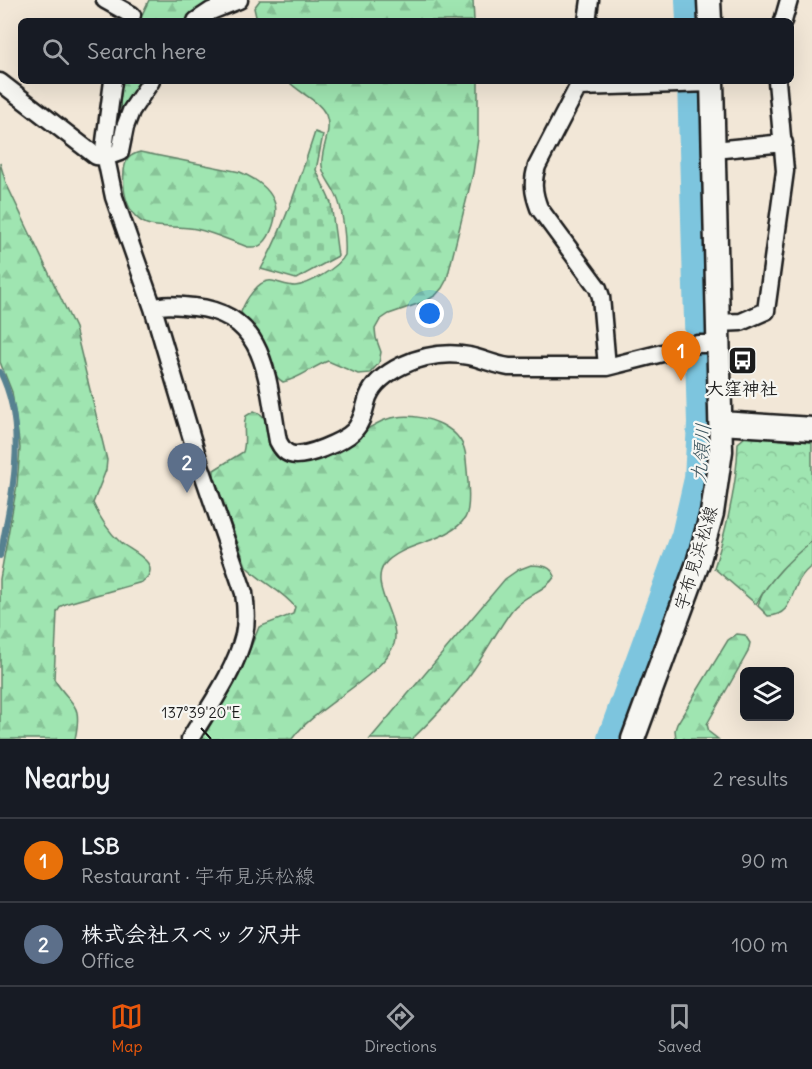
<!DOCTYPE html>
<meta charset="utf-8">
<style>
:root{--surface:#171b24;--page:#242831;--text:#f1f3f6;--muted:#9ea1a6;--line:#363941;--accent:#ea580c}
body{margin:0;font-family:Delius,"Klee One",sans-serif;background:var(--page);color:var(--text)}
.controls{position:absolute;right:18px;bottom:18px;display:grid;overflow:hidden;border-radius:9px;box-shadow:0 6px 24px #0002}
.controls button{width:54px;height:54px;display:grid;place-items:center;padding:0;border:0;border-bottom:2px solid var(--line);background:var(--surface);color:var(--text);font:30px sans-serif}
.you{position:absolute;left:430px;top:314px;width:21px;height:21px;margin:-15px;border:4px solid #fff;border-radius:50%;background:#1a73e8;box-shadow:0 0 0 9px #1a73e833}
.badge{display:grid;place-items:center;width:39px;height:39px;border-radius:50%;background:var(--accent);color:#fff;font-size:20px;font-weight:700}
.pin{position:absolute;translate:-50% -50px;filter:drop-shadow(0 2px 3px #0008)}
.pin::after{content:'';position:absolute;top:32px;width:21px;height:18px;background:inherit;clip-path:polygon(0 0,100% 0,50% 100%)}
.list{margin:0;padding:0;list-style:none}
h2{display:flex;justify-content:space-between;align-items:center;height:78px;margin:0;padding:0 24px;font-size:26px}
h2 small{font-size:20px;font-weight:400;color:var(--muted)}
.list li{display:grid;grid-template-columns:39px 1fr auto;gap:18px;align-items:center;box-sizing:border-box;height:84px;padding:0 24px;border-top:2px solid var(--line)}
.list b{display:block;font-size:22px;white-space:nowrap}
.list p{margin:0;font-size:20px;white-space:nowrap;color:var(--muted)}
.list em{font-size:20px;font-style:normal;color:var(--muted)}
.icon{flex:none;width:33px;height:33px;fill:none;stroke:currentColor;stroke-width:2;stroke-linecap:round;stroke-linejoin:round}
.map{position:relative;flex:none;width:812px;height:739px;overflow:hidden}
.search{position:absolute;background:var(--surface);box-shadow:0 6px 24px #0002;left:18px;right:18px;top:18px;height:66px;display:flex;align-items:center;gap:15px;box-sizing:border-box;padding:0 21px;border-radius:9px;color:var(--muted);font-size:22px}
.sheet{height:246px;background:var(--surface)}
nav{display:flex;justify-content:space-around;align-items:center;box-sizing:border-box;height:84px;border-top:2px solid var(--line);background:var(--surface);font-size:16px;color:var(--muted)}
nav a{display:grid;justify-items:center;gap:3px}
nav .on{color:var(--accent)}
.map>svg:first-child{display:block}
.forest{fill:url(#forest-firs);stroke:#5e8066;stroke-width:1.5}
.cemetery{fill:url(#cemetery-stones);stroke:#5e8066;stroke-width:1.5}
.park{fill:url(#park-crowns);stroke:#5e8066;stroke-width:1.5}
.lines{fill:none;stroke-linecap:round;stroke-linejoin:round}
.stream{stroke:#568190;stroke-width:6}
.river{stroke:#7dc5de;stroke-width:34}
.street-casing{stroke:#1c1c1c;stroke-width:21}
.secondary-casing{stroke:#1c1c1c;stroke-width:27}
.street{stroke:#f6f6f2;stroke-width:16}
.secondary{stroke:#f6f6f2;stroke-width:22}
.ticks{fill:none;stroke:#1c1c1c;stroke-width:2}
.labels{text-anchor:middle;stroke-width:4.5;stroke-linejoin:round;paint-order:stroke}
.poi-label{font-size:18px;font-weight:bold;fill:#1c1c1c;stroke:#f6f6f2}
.street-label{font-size:18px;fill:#1c1c1c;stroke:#f6f6f2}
.water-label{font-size:20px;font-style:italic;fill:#3e5760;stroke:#f6f6f2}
.ticks-label{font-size:15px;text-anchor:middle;fill:#1c1c1c;stroke:#f6f6f2;stroke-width:4.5;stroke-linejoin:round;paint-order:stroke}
</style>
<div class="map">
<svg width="812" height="739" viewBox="0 0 812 739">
<defs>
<pattern id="forest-firs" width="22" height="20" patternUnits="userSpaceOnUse" patternTransform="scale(1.5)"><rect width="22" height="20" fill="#9fe5b1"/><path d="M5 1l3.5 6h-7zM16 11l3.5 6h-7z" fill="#88c498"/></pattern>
<pattern id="cemetery-stones" width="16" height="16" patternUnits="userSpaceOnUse" patternTransform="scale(1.5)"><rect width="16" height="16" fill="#9fe5b1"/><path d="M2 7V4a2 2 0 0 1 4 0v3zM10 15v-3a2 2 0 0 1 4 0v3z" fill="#88c498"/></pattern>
<pattern id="park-crowns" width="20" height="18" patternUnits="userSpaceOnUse" patternTransform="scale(1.5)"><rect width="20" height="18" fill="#9fe5b1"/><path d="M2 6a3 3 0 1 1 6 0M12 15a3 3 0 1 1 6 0" fill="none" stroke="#88c498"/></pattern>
</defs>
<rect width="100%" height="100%" fill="#f2e7d7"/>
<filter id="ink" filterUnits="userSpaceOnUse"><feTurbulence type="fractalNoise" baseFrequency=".0167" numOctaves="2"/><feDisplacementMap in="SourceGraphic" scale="12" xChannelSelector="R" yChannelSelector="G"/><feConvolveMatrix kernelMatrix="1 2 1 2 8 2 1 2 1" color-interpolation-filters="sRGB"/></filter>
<g filter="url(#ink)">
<!-- forest -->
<path class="forest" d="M149 0H225L189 21H139Z
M260 0H473L474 21H257L254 8Z
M122 81H146L126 109H121L119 101Z
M288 81H478V139L473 173 447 279 442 288 436 295 426 301 389 314 380 320 375 329 376 338 381 352 379 363 370 373 358 374 328 361C312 367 299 379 283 382 268 373 270 354 262 340 256 330 246 323 241 312 245 301 258 279 272 281 279 282 287 286 295 286 309 285 339 267 345 255 346 239 343 209 336 195 332 185 323 177 322 166 320 149 333 132 326 115 319 100 299 93 288 81Z
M140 152 240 172C254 178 270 187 275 204 278 215 271 237 262 244 258 248 253 247 248 247 231 241 214 233 196 229 181 226 164 228 150 225 127 219 122 191 124 171 125 160 129 155 140 152Z
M0 163 6 183 75 328 107 460 106 470 93 503C99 516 109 532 120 542 130 551 166 564 142 582L68 603 61 606 57 612 54 679C72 708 83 701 75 739H0V579L17 485 20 448 12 392 0 362Z
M254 411C274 417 265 439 276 453 279 457 284 459 288 462 312 452 337 444 360 433 372 427 383 418 397 417 425 413 465 427 466 459 467 474 472 506 465 518 449 543 401 542 384 565 369 586 401 620 394 644 383 676 316 706 292 739H202L239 676 259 627 293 614 295 607C282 590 260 582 246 566L214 477V470L243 452C247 440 242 428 246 416Z
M812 541V566C787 583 798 615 768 616L758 606C765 578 790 558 812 541Z
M531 565C542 566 550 565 555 576 546 591 524 595 512 610 498 629 487 650 474 669 456 695 435 717 412 739H370L505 579 518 570Z
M737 634 745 635 750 643 748 652 707 724 709 732 718 739H676L675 730 677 724 728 640Z"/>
<!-- cemetery -->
<path class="cemetery" d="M315 132 323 135 316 170 331 203 338 256 296 279 261 269C285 226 300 178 315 132Z"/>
<!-- park -->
<path class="park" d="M745 437 812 442V541C789 560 771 578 756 604L714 568C727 528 737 486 738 443Z"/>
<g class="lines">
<!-- stream -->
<path class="stream" d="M0 372C29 429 11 497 0 556"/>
<!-- river -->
<path class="river" d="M692 0 693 21
M614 739 688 536 701 479 704 423 694 81"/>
<defs>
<path id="street" d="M105 0 132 15
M196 21 211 11 239 0
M587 21 590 0
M783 21 789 0
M113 81 104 149 114 197 153 308 198 459 244 593C246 607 247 621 244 635 235 672 209 707 190 739
M579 81 578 87 537 166C532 182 533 192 539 208L598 288 601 297 607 367
M0 82 96 156 106 157 120 152 125 127 131 111 151 81
M578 87 712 83
M714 150 784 143
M153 308C166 303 180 306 194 307 269 314 267 383 278 441 281 447 284 452 290 454 304 459 344 441 354 431 363 421 364 409 368 397 374 382 387 373 401 366 422 356 446 352 469 356 483 359 495 365 509 367H607L698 344H719
M719 323 741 322 766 311 785 171 777 81"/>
<path id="secondary" d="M709 0 710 21
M721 423 812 429
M633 739 698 563 712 513 721 451 712 81"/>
</defs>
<!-- street casing -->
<use href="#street" class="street-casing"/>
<!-- secondary casing -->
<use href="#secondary" class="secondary-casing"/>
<!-- street -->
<use href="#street" class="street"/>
<!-- secondary -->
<use href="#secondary" class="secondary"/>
</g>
</g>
<!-- ticks -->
<path class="ticks" d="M201 728 211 739"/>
<!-- icons -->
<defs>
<symbol id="bus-square" viewBox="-11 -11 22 22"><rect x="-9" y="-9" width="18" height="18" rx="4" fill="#1c1c1c" stroke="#f6f6f2"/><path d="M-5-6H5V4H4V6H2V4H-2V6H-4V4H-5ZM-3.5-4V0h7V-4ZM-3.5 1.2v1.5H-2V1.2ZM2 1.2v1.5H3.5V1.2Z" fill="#fff"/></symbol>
</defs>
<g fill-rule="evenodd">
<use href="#bus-square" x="726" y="344" width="33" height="33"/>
</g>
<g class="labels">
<!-- poi labels -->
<g class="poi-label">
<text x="742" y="395">大窪神社</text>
</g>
<!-- street labels -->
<g class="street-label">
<text transform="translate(696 558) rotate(-73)" y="6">宇布見浜松線</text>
</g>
<!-- water labels -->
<g class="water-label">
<text transform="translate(701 453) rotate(-85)" y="7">九領川</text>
</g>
</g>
<g class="ticks-label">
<text x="201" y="718">137°39'20"E</text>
</g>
</svg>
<div class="controls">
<button><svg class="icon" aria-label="layers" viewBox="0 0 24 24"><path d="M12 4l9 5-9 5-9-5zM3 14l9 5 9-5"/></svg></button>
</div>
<div class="you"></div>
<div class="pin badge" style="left:681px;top:381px;background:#e8710a">1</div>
<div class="pin badge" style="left:187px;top:493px;background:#5c6f8a">2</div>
<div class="search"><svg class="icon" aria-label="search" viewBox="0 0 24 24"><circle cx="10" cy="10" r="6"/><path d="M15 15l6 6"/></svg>Search here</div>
</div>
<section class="sheet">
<h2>Nearby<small>2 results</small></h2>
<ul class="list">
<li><span class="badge" style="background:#e8710a">1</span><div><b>LSB</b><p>Restaurant · 宇布見浜松線</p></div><em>90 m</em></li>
<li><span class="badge" style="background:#5c6f8a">2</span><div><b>株式会社スペック沢井</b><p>Office</p></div><em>100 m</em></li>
</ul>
</section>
<nav>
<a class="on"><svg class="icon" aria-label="map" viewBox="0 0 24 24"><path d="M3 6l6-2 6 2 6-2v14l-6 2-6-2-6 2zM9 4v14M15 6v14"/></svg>Map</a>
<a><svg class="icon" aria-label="directions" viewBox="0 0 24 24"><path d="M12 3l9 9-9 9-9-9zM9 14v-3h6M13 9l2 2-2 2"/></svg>Directions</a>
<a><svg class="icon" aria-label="saved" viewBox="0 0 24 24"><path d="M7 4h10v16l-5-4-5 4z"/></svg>Saved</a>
</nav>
